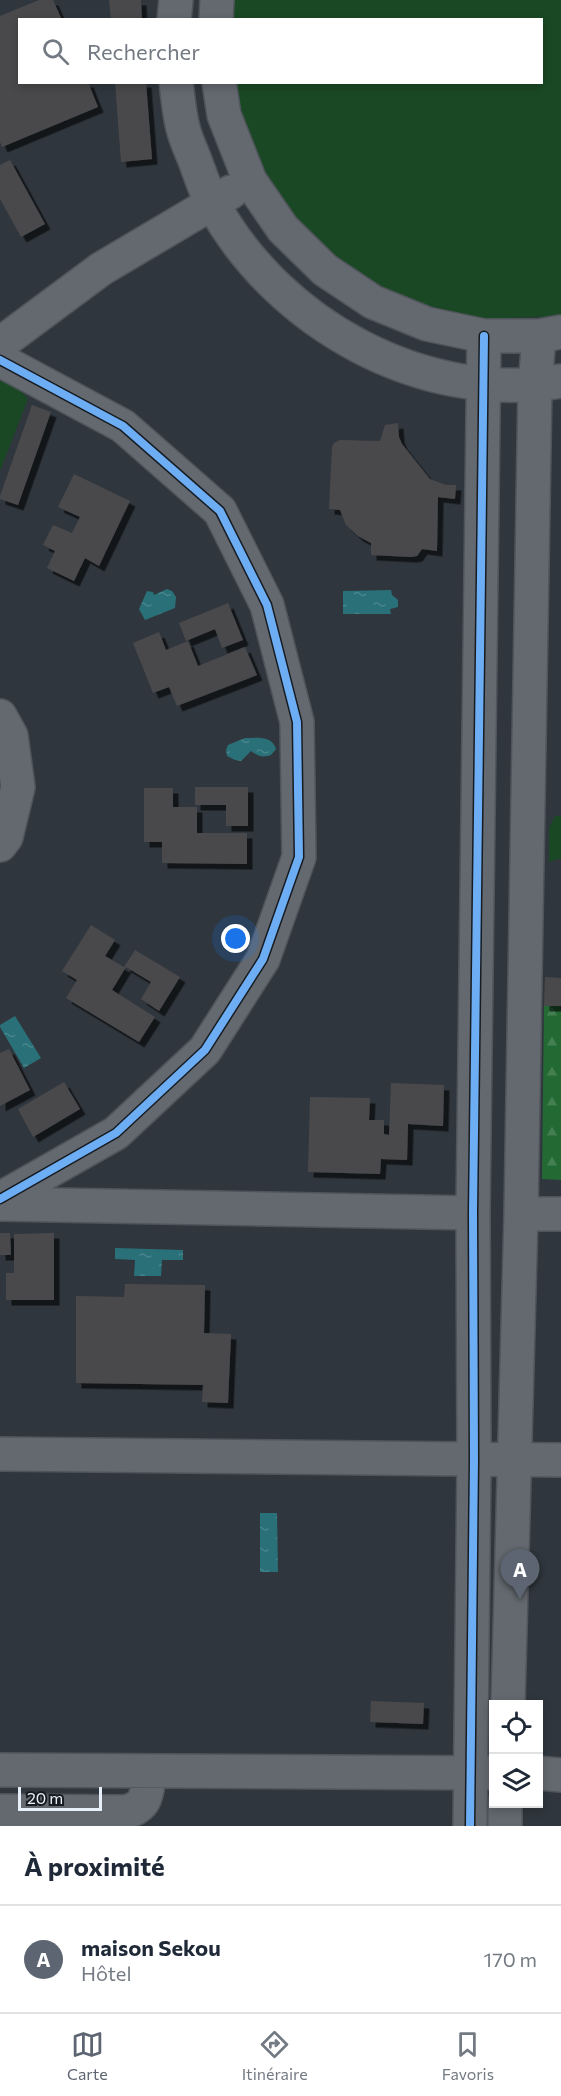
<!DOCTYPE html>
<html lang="fr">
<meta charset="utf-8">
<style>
:root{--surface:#fff;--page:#f6f6f7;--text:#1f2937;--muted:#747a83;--line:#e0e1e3;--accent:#5c6571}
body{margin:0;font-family:Commissioner,sans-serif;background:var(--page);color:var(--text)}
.controls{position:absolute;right:18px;bottom:18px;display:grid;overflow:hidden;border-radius:0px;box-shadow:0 3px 9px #0003}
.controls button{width:54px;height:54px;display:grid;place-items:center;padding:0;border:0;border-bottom:2px solid var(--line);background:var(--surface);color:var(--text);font:30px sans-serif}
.scale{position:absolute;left:18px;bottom:15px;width:84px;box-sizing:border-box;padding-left:6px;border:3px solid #e7eff8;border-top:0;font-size:16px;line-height:21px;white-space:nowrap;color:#e7eff8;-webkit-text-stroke:4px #171c22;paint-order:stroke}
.you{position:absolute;left:236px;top:939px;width:21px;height:21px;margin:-15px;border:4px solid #fff;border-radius:50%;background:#1a73e8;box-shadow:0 0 0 9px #1a73e833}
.badge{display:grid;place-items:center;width:39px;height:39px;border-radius:50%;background:var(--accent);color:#fff;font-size:20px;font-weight:700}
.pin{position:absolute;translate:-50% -50px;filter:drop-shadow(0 2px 3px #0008)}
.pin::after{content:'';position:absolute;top:32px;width:21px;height:18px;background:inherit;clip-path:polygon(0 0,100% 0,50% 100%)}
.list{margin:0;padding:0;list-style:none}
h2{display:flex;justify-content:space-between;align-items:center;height:78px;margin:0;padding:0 24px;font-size:26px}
h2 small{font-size:20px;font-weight:400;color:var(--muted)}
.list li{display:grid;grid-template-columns:39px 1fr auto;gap:18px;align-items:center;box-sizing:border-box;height:108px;padding:0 24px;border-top:2px solid var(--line)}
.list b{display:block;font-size:22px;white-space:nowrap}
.list p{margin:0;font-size:20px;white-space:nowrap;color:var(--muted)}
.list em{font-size:20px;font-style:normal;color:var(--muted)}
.icon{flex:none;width:33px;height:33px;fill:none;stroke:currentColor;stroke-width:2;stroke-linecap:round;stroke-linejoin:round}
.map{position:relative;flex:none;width:561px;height:1826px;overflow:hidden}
.search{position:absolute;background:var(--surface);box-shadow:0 3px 9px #0003;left:18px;right:18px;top:18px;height:66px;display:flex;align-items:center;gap:15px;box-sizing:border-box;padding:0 21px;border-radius:0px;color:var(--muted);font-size:22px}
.sheet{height:186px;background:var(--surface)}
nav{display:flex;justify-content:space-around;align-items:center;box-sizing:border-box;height:84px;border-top:2px solid var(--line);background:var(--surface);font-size:16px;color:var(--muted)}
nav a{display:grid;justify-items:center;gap:3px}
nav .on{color:var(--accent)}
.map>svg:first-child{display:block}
.grass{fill:#1a4824}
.forest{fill:url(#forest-firs)}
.water{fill:url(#water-ripples)}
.building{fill:#4a494c;filter:url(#shadow)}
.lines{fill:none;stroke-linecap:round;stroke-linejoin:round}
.minor-casing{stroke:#4e545a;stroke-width:36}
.minor{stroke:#64696f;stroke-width:33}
.cycleway-casing{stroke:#171c22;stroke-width:11}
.cycleway{stroke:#6dadf4;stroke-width:8}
</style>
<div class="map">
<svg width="561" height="1826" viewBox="0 0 561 1826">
<defs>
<pattern id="forest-firs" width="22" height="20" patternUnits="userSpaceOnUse" patternTransform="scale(1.5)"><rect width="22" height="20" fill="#236933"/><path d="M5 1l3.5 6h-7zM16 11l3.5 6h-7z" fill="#437f51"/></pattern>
<pattern id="water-ripples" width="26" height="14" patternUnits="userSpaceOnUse" patternTransform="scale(1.5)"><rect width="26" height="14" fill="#2a7078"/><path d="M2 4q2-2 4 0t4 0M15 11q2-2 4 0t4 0" fill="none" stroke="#49858c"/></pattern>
<filter id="shadow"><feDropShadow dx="5.5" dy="5.5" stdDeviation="0" flood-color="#0009"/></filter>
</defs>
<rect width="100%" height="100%" fill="#2f363d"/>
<!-- grass -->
<path class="grass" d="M235 0H561V316L480 319 403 299 335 259 280 201 244 130 235 83 542 82V20H233Z
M6 374 28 399 0 471V379Z
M555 816H561V858L549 862V828Z"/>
<!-- forest -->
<path class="forest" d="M544 1006H560L561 1012V1180L542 1179Z"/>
<!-- water -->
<path class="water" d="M167 589 172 591 176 597 175 608 145 620 139 609 147 591 153 592 154 595Z
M391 590 392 595 398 600V607L390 609 391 614H343V591Z
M245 738C257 738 272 735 276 749L271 755C262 758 258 756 251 751L241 761 235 760 227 756 226 750 228 745Z
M15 1016 41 1058 24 1068 0 1027V1025Z
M115 1248 183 1250V1260H162L161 1276H134L135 1260 115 1259Z
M260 1513H277L278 1572H260Z"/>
<!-- building -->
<path class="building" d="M39 0H53L62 20H20V82H88L98 107 2 147 0 142V16Z
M109 0H141L142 20H111Z
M115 82H146L152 159 121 162Z
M10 160 45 224 21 237 0 199V165Z
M32 405 51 412 18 505 0 499V496Z
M398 423 399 437 402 444 430 479 446 485H456L455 499 438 497 437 551 422 549 417 556 411 557 371 555V543L358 536 346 525 340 510 329 509 332 447 334 443 340 440 380 441 385 425Z
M74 474 130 501 99 566 85 558 74 581 47 568 55 551 43 545 53 525 72 533 80 517 58 507Z
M228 603 243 640 222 648 215 629 186 641 179 623Z
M159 632 166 650 188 641 198 666 245 647 257 675 177 706 169 687 153 693 133 643Z
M195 787H248V826H226V805H195Z
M144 788H173V807H197V833H247V864L162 863V842H144Z
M91 925 115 940 105 956 124 967 135 950 180 977 159 1011 141 999 151 982 126 967 112 990 155 1017 139 1042 66 998 77 980 62 971Z
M545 977 561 978V1006H544Z
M9 1049 30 1090 0 1106V1053Z
M64 1082 80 1109 33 1137 18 1109Z
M391 1083 444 1085 443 1126 408 1124 407 1160 381 1159 380 1174 308 1172 310 1097 370 1098 369 1120H384V1134L389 1135Z
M0 1233H10L11 1255H0Z
M54 1233V1300H6V1273H14V1234Z
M125 1284 205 1285 204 1333 231 1334 228 1403 202 1402 203 1385 76 1383V1296L124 1297Z
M371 1701 424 1703 423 1724 370 1722Z"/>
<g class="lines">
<defs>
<path id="minor" d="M174 20 176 0
M216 20 217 0
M176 82C178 97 179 113 183 128 186 141 193 154 197 166 202 179 206 193 213 204 278 324 424 405 561 381
M219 82 224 115 250 181 283 229 325 270 373 302 427 324 484 336H539L561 332
M0 344 101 269 231 192
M0 360 123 426 220 511 267 605 297 722 299 857 263 959 205 1050 116 1133 0 1199
M0 716 11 736 18 787 6 837 0 845
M0 1204 473 1213
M521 1214H561
M0 1454 561 1460
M508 1704 521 1214 535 386 539 336
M0 1770 494 1773
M538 1773 561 1775
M0 1811 126 1812C149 1806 146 1792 150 1771
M470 1826 474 1460 473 1213 484 336
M505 1826V1804"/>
</defs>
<!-- minor casing -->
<use href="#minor" class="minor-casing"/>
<!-- minor -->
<use href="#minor" class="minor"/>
<defs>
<path id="cycleway" d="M0 360 123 426 220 511 267 605 297 722 299 857 263 959 205 1050 116 1133 0 1199
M470 1826 474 1460 473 1213 484 336"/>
</defs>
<!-- cycleway casing -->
<use href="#cycleway" class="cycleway-casing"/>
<!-- cycleway -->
<use href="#cycleway" class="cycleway"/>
</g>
</svg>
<div class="controls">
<button><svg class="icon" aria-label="locate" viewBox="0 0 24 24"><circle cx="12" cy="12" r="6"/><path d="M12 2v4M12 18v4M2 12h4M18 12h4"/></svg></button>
<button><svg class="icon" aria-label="layers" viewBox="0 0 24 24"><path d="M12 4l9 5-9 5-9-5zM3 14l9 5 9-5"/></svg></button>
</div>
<div class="scale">20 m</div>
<div class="you"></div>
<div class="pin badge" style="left:520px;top:1599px">A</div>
<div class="search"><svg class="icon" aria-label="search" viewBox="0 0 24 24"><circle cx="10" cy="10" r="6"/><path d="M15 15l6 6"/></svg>Rechercher</div>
</div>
<section class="sheet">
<h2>À proximité<small></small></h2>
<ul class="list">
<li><span class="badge">A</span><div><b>maison Sekou</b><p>Hôtel</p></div><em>170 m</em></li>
</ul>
</section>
<nav>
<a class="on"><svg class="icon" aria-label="map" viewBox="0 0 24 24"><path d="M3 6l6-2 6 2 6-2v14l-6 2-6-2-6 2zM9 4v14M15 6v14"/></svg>Carte</a>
<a><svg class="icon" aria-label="directions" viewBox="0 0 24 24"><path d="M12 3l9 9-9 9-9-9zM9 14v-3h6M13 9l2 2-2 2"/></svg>Itinéraire</a>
<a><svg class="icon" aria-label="saved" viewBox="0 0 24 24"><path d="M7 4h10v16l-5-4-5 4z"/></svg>Favoris</a>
</nav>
